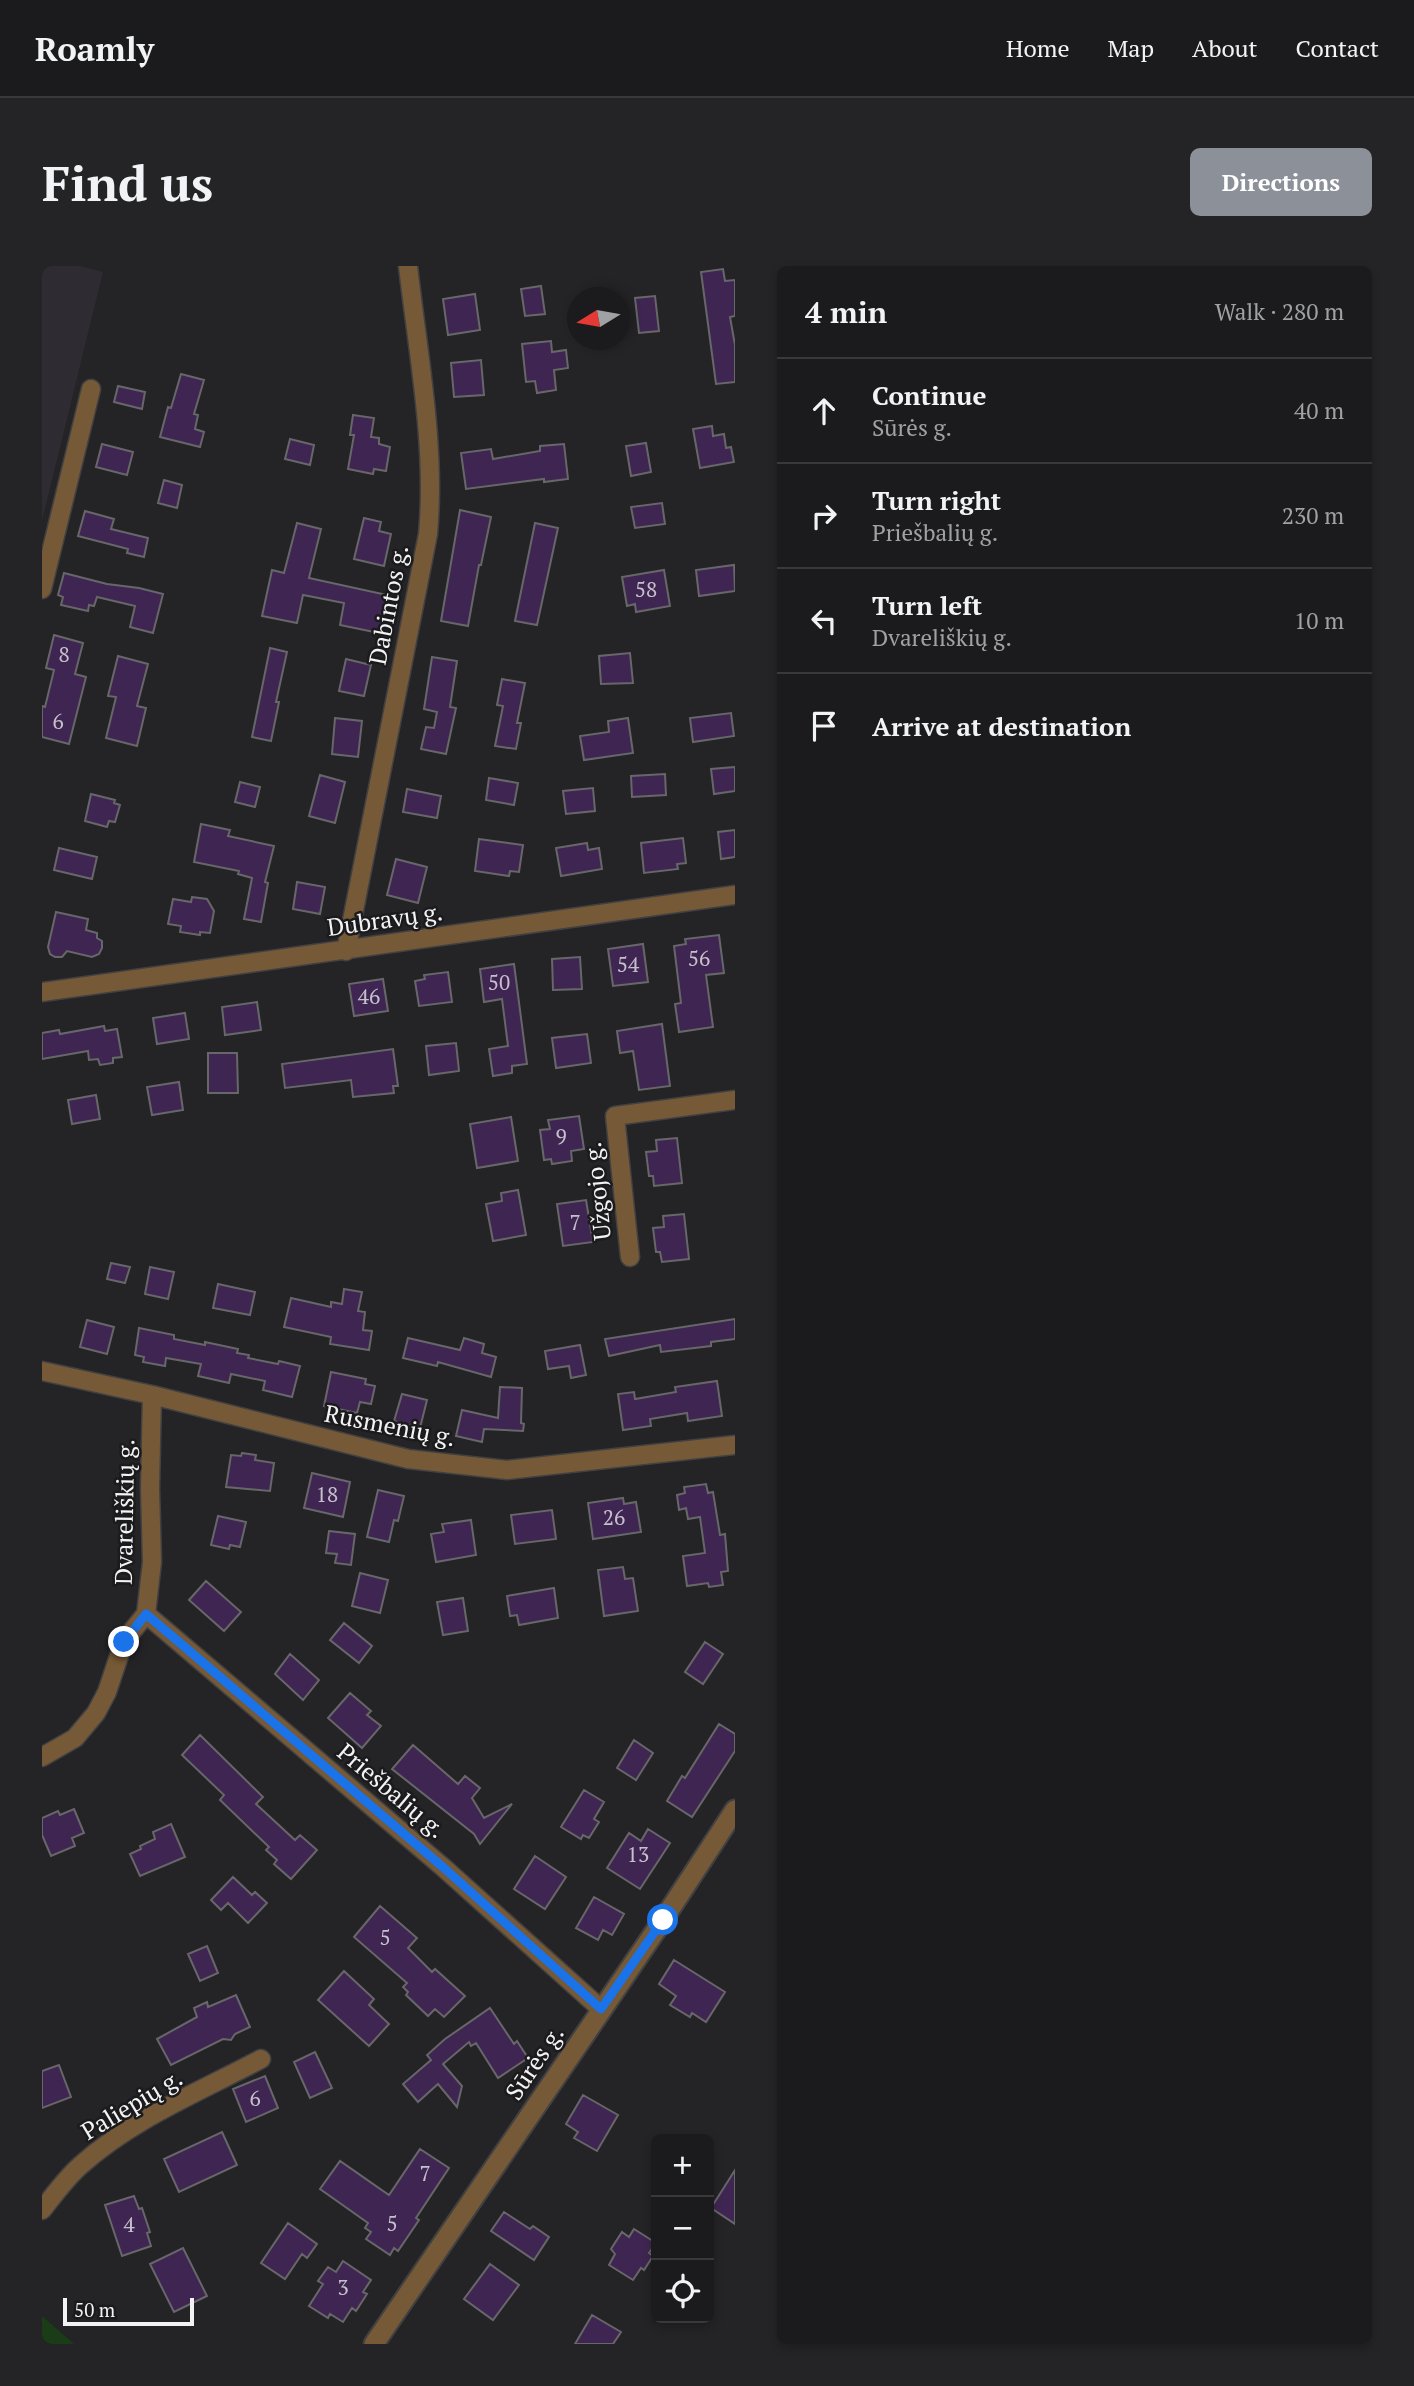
<!DOCTYPE html>
<meta charset="utf-8">
<style>
:root{--surface:#1b1a1c;--page:#242325;--text:#f1f3f6;--muted:#a0a1a3;--line:#39383b;--accent:#8c9099}
body{margin:0;font-family:"PT Serif",serif;background:var(--page);color:var(--text)}
.controls{position:absolute;right:21px;bottom:21px;display:grid;overflow:hidden;border-radius:10px;box-shadow:0 4px 10px #0003}
.controls button{width:63px;height:63px;display:grid;place-items:center;padding:0;border:0;border-bottom:2px solid var(--line);background:var(--surface);color:var(--text);font:35px sans-serif}
.compass{position:absolute;left:525px;top:21px;width:63px;height:63px;border-radius:50%;background:var(--surface);box-shadow:0 4px 10px #0003;rotate:259deg}
.scale{position:absolute;left:21px;bottom:18px;width:131px;box-sizing:border-box;padding-left:7px;border:4px solid #f4f3f4;border-top:0;font-size:19px;line-height:24px;white-space:nowrap;color:#f4f3f4;-webkit-text-stroke:5px #1b1a1c;paint-order:stroke}
.stop{position:absolute;width:21px;height:21px;margin:-16px;border:5px solid #1a73e8;border-radius:50%;background:#fff}
.stop.end{background:#1a73e8;border-color:#fff;box-shadow:0 2px 7px #0008}
.list{margin:0;padding:0;list-style:none}
h2{display:flex;justify-content:space-between;align-items:center;height:91px;margin:0;padding:0 28px;font-size:30px}
h2 small{font-size:23px;font-weight:400;color:var(--muted)}
.list li{display:grid;grid-template-columns:46px 1fr auto;gap:21px;align-items:center;box-sizing:border-box;height:105px;padding:0 28px;border-top:2px solid var(--line)}
.list b{display:block;font-size:26px;white-space:nowrap}
.list p{margin:0;font-size:23px;white-space:nowrap;color:var(--muted)}
.list em{font-size:23px;font-style:normal;color:var(--muted)}
.icon{flex:none;width:38px;height:38px;fill:none;stroke:currentColor;stroke-width:2;stroke-linecap:round;stroke-linejoin:round}
.map{position:relative;flex:none;width:693px;height:2078px;overflow:hidden;border-radius:10px}
header{display:flex;align-items:center;gap:42px;box-sizing:border-box;height:98px;padding:0 35px;background:var(--surface);border-bottom:2px solid var(--line)}
header strong{font-size:33px}
nav{display:flex;gap:38px;margin-inline-start:auto;font-size:24px}
.intro{display:flex;align-items:center;justify-content:space-between;box-sizing:border-box;height:168px;padding:0 42px}
h1{margin:0;font-size:49px}
.button{padding:18px 32px;border-radius:10px;background:var(--accent);color:#fff;font-size:24px;font-weight:700}
main{display:flex;gap:42px;padding:0 42px}
aside{flex:1;background:var(--surface);border-radius:10px;box-shadow:0 4px 10px #0003}
.map>svg:first-child{display:block}
.built{fill:#2f2b32}
.green{fill:#1a3d17}
.building{fill:#3f2652;stroke:#676669;stroke-width:2}
.lines{fill:none;stroke-linecap:round;stroke-linejoin:round}
.minor-casing{stroke:#414042;stroke-width:21}
.tertiary-casing{stroke:#414042;stroke-width:23}
.minor{stroke:#765936;stroke-width:18}
.tertiary{stroke:#765936;stroke-width:19}
.route{stroke:#1a73e8;stroke-width:9}
.labels{text-anchor:middle;stroke-width:5;stroke-linejoin:round;paint-order:stroke}
.number-label{font-size:21px;fill:#c7c0cc}
.street-label{font-size:24px;fill:#f4f3f4;stroke:#1b1a1c}
</style>
<header>
<strong>Roamly</strong>
<nav><a>Home</a><a>Map</a><a>About</a><a>Contact</a></nav>
</header>
<div class="intro"><h1>Find us</h1><a class="button">Directions</a></div>
<main>
<div class="map">
<svg width="693" height="2078" viewBox="0 0 693 2078">
<rect width="100%" height="100%" fill="#242325"/>
<!-- built -->
<path class="built" d="M0 0H38L61 6 0 255Z"/>
<!-- green -->
<path class="green" d="M0 2050 32 2078H0Z"/>
<!-- building -->
<path class="building" d="M681 3 683 15 693 14V50L688 51 693 79V116L674 118 659 6Z
M499 20 503 48 483 50 479 23Z
M433 28 438 64 406 69 401 33Z
M613 30 617 65 597 67 593 32Z
M509 75 510 86 524 84 526 102 512 104 514 124 495 127 493 115 484 116 480 78Z
M439 94 442 129 412 131 409 97Z
M139 108 162 114 152 148 156 149 153 163 162 166 158 181 118 171 126 141 129 142Z
M76 120 103 126 100 143 72 136Z
M311 149 332 152 329 171 337 172V178L348 181 344 205 332 203 331 208 306 203 312 169H308Z
M670 160 671 170 682 168 684 182 689 181 692 196 658 202 651 163Z
M248 173 272 179 268 199 243 193Z
M604 177 609 206 589 210 584 180Z
M60 178 91 186 85 209 54 201Z
M522 178 526 213 502 216V213L424 223 419 187 449 183 451 193 498 185V180Z
M122 214 140 219 135 242 116 237Z
M620 237 623 258 593 262 589 241Z
M418 244 449 251 439 299H437L426 360 399 355Z
M43 245 72 253 69 263 106 272 102 291 85 287 86 283 36 270Z
M322 252 339 256 337 265 349 268 342 300 312 293Z
M255 257 279 263 267 312 345 329 337 367 298 359 302 337 261 329 255 357 220 350 230 304 242 307Z
M493 257 516 262 495 359 473 355Z
M692 299 693 325 657 330 654 304Z
M622 304 628 340 594 346 593 338 585 340 580 311Z
M22 307 65 318 97 322 121 328 111 367 88 361 93 340 55 331 52 340 47 339 46 345 19 339 21 331 16 329Z
M12 369 41 377 33 408 44 411 27 478 0 471V440L3 441 12 404 4 402Z
M228 382 245 386 234 436H237L229 475 210 471Z
M588 387 591 417 559 418 557 390Z
M76 390 106 398 95 440 104 442 95 480 64 472 74 431 66 430Z
M390 391 415 395 408 441 414 442 404 488 379 483 384 461 392 462 395 446 382 443Z
M304 393 329 399 322 430 297 425Z
M460 413 483 417 475 457H479L474 483 453 480 461 440 455 439Z
M689 447 692 470 651 476 648 452Z
M293 452 320 455 316 491 290 488Z
M586 452 591 487 542 494 538 470 567 466 566 455Z
M693 501V525L672 528 669 503Z
M623 508 624 529 590 531 589 510Z
M278 509 303 516 293 557 267 550Z
M447 512 476 517 472 539 444 534Z
M198 516 218 521 213 541 193 536Z
M551 522 553 545 524 548 521 525Z
M365 523 399 530 395 552 361 546Z
M49 528 73 534 72 537 78 539 73 556 67 555 65 561 43 555Z
M159 558 188 564 186 570 232 580 223 616 226 617 219 656 202 653 210 612 196 608 197 605 152 596Z
M693 564V591L679 593 676 566Z
M641 572 644 597 635 598 636 603 602 607 599 577Z
M437 573 481 579 477 606 468 605 467 610 433 605Z
M545 577 546 584 557 582 560 603 519 610 514 582Z
M17 582 55 591 50 613 12 604Z
M354 593 385 601 376 637 345 629Z
M255 616 283 621 278 648 251 643Z
M150 631 165 633 172 645 168 667 158 666V669L138 666 139 660 126 658 131 633 149 636Z
M14 646 46 653 44 664 55 667V672L60 675V682L57 688 50 691 25 685 20 691H13L8 688 6 681Z
M677 669 682 707 664 709 671 761 637 766 633 738 639 737 632 680 644 678 643 673Z
M601 678 606 716 571 720 566 683Z
M538 691 540 723 511 724 510 693Z
M472 698 485 798 470 800V807L451 810 447 783 466 780 460 733 442 736 438 703Z
M406 706 410 736 377 740 373 715 383 713 382 709Z
M341 713 346 745 312 750 307 718Z
M215 736 219 764 183 769 180 741Z
M143 747 147 773 115 778 111 752Z
M620 758 628 820 597 824 591 785 578 787 575 765Z
M62 760 63 765 75 763 80 791 71 792V797L58 799 56 793 47 794 46 785 0 793V767L17 764 18 768Z
M545 768 549 797 514 802 510 772Z
M414 777 417 805 387 809 384 780Z
M351 783 356 820H351L352 827 311 831 309 814 243 822 240 798Z
M166 787H195L196 827H166Z
M137 816 141 844 110 849 105 821Z
M54 829 58 853 30 858 26 834Z
M537 850 542 883 529 885 530 895 510 898 509 893 502 894 498 864 508 863 506 854Z
M469 851 476 895 435 902 428 858Z
M635 872 640 917 612 920 611 910H607L604 886 615 885 614 874Z
M476 924 484 969 451 975 444 938 460 935 459 927Z
M544 934 551 976 521 980 515 938Z
M642 948 647 993 620 996 618 986H614L611 962 622 961 621 950Z
M69 997 88 1001 83 1017 65 1013Z
M108 1001 132 1006 126 1033 103 1028Z
M176 1018 213 1026 208 1049 171 1042Z
M302 1023 320 1026 316 1045 323 1046 321 1064 330 1065 327 1084 288 1078 289 1071 242 1061 249 1032 289 1041V1036L300 1038Z
M693 1053V1073L669 1076V1080L619 1086 618 1079 567 1090 563 1073Z
M45 1054 72 1061 65 1088 38 1081Z
M97 1062 132 1069V1073L163 1079V1076L196 1083 195 1087 207 1089 206 1092 236 1098 237 1095 258 1100 250 1131 221 1124 223 1115 189 1108 187 1117 156 1110 159 1098 124 1092 123 1100 101 1096 102 1091 93 1089Z
M366 1072 418 1084 422 1072 442 1078 440 1087 454 1091 449 1111 396 1096 395 1100 361 1092Z
M538 1079 544 1109 529 1112 527 1100 506 1103 503 1085Z
M289 1106 324 1113 323 1118 333 1120 329 1138 318 1136 315 1147 282 1140Z
M675 1115 680 1150 646 1155 645 1147 608 1153 609 1160 581 1164 576 1128 592 1126 593 1133 634 1126 633 1121Z
M458 1121 480 1122 479 1157 482 1158 481 1165 442 1163 440 1176 414 1170 420 1144 456 1152Z
M360 1128 385 1134 378 1162 352 1155Z
M200 1187 214 1189 213 1194 232 1197 228 1225 184 1221 189 1189 199 1190Z
M270 1207 308 1216 301 1251 262 1242Z
M664 1218 666 1227 671 1226 678 1269 683 1268 686 1305 679 1306 681 1319 667 1321 666 1317 645 1320 641 1290 663 1287 658 1251 646 1253 644 1242 637 1244 635 1229 643 1227 642 1221Z
M336 1224 362 1230 356 1255 352 1254 347 1276 325 1271Z
M581 1232 582 1238 594 1236 599 1266 551 1273 546 1237Z
M510 1244 514 1273 473 1278 469 1249Z
M176 1250 204 1256 198 1281 188 1279 187 1283 169 1279Z
M429 1254 434 1289 394 1296 389 1268 402 1266 400 1258Z
M287 1265 313 1268 309 1299 293 1297 295 1288 284 1287Z
M581 1301 583 1313 591 1312 596 1345 562 1350 556 1304Z
M318 1307 346 1314 338 1347 310 1340Z
M164 1315 199 1346 182 1365 147 1334Z
M512 1322 516 1352 477 1359 475 1349 468 1350 465 1330Z
M421 1332 426 1365 401 1369 395 1336Z
M302 1357 330 1380 317 1397 288 1374Z
M663 1376 681 1388 661 1418 643 1406Z
M248 1388 277 1414 261 1434 233 1408Z
M308 1427 329 1445 325 1449 339 1460 320 1482 286 1452Z
M677 1458 693 1468V1485L650 1551 625 1535 640 1510 643 1512Z
M158 1469 221 1531 214 1538 253 1574 258 1569 275 1584 249 1613 232 1598 235 1594 224 1584 227 1581 178 1534 182 1529 140 1489Z
M592 1474 611 1487 594 1514 575 1502Z
M371 1479 416 1518 423 1510 438 1522 430 1532 442 1552 470 1538 438 1578 432 1568 350 1503Z
M542 1524 562 1536 552 1553 557 1556 547 1572 541 1569 539 1573 519 1561Z
M32 1543 42 1567 30 1572 33 1580 9 1590 0 1569V1552L16 1545 18 1549Z
M129 1558 143 1591 98 1610 88 1588 99 1583 98 1580 113 1573 111 1566Z
M606 1563 628 1577 598 1623 565 1602 587 1567 599 1575Z
M493 1590 524 1611 503 1643 472 1623Z
M191 1611 210 1629 213 1626 225 1637 206 1657 186 1637 179 1644 169 1634Z
M552 1631 582 1648 570 1669 561 1664 556 1674 534 1662Z
M338 1640 375 1672 366 1682 390 1706 393 1703 423 1730 402 1751 393 1743 386 1750 364 1729 366 1726 361 1721 365 1717 312 1671Z
M165 1680 176 1707 158 1715 146 1688Z
M632 1694 683 1726 664 1756 650 1747 648 1751 628 1739 634 1730 617 1718Z
M302 1705 332 1733 327 1739 347 1758 327 1780 276 1734Z
M194 1729 208 1761 193 1768 189 1774 181 1773 129 1799 115 1773 155 1751 152 1742 165 1736 166 1741Z
M448 1742 472 1778 475 1775 486 1792 456 1812 434 1777 429 1780 427 1776 401 1798 420 1820 415 1841 396 1818 376 1836 361 1818 389 1794 385 1789 403 1773Z
M273 1786 290 1822 268 1832 252 1796Z
M17 1799 29 1831 0 1842V1805Z
M223 1810 236 1842 204 1856 191 1823Z
M541 1829 576 1849 555 1885 532 1872 536 1866 524 1858Z
M180 1866 195 1899 137 1926 122 1893Z
M378 1883 407 1902 374 1952 377 1954 356 1985 352 1982 348 1989 324 1973 329 1966 323 1962 326 1957 278 1923 298 1895 347 1929Z
M693 1904V1958L669 1942Z
M92 1930 97 1943 100 1942 108 1966 105 1967 109 1980 80 1990 63 1939Z
M462 1946 488 1963 491 1960 507 1971 492 1994 449 1965Z
M246 1957 275 1978 265 1992 260 1988 243 2013 219 1997Z
M592 1963 614 1977 607 1987 611 1990 602 2004 599 2002 591 2014 567 1999 573 1988 569 1983 580 1966 587 1971Z
M141 1982 165 2030 132 2046 108 1998Z
M301 1995 329 2014 321 2026 325 2028 314 2045 310 2042 301 2056 288 2048 286 2052 267 2040 281 2018 276 2015 286 2001 294 2006Z
M448 1998 477 2019 451 2054 422 2033Z
M550 2049 579 2066 571 2078H533Z"/>
<g class="lines">
<defs>
<path id="minor" d="M0 323 49 123
M304 685 386 268C394 179 376 88 366 0
M0 726 693 629
M588 991 573 850 693 834
M0 1105 110 1129 366 1193 465 1204 693 1179
M104 1348 402 1602 559 1743
M0 1491 33 1472 54 1447 65 1426 82 1375 104 1348 110 1296 108 1222 110 1129
M0 1944C12 1929 24 1912 39 1899 90 1853 159 1825 219 1793"/>
<path id="tertiary" d="M332 2078 621 1654 693 1544"/>
</defs>
<!-- minor casing -->
<use href="#minor" class="minor-casing"/>
<!-- tertiary casing -->
<use href="#tertiary" class="tertiary-casing"/>
<!-- minor -->
<use href="#minor" class="minor"/>
<!-- tertiary -->
<use href="#tertiary" class="tertiary"/>
</g>
<g class="lines">
<!-- route -->
<path class="route" d="M82 1376 104 1348 402 1602 559 1743 621 1654"/>
</g>
<g class="labels">
<!-- number labels -->
<g class="number-label">
<text x="604" y="331">58</text>
<text x="22" y="396">8</text>
<text x="16" y="463">6</text>
<text x="657" y="700">56</text>
<text x="586" y="706">54</text>
<text x="457" y="724">50</text>
<text x="327" y="738">46</text>
<text x="519" y="878">9</text>
<text x="533" y="964">7</text>
<text x="285" y="1236">18</text>
<text x="572" y="1259">26</text>
<text x="596" y="1596">13</text>
<text x="343" y="1679">5</text>
<text x="213" y="1840">6</text>
<text x="383" y="1915">7</text>
<text x="350" y="1965">5</text>
<text x="87" y="1966">4</text>
<text x="301" y="2029">3</text>
</g>
<!-- street labels -->
<g class="street-label">
<text transform="translate(347 339) rotate(-79)" y="8">Dabintos g.</text>
<text transform="translate(343 654) rotate(-8)" y="8">Dubravų g.</text>
<text transform="translate(556 925) rotate(-96)" y="8">Užgojo g.</text>
<text transform="translate(348 1160) rotate(11)" y="8">Rusmenių g.</text>
<text transform="translate(83 1246) rotate(-89)" y="8">Dvareliškių g.</text>
<text transform="translate(349 1525) rotate(40)" y="8">Priešbalių g.</text>
<text transform="translate(493 1797) rotate(-56)" y="8">Sūrės g.</text>
<text transform="translate(90 1839) rotate(-31)" y="8">Paliepių g.</text>
</g>
</g>
</svg>
<div class="controls">
<button>+</button>
<button>−</button>
<button><svg class="icon" aria-label="locate" viewBox="0 0 24 24"><circle cx="12" cy="12" r="6"/><path d="M12 2v4M12 18v4M2 12h4M18 12h4"/></svg></button>
</div>
<svg class="compass" viewBox="-18 -18 36 36"><path d="M0-13l5 13h-10z" fill="#e53935"/><path d="M0 13l5-13h-10z" fill="#a0a1a3"/></svg>
<div class="scale">50 m</div>
<div class="stop" style="left:621px;top:1654px"></div>
<div class="stop end" style="left:82px;top:1376px"></div>
</div>
<aside>
<h2>4 min<small>Walk · 280 m</small></h2>
<ul class="list">
<li><svg class="icon" aria-label="ahead" viewBox="0 0 24 24"><path d="M12 20V5M6 11l6-6 6 6"/></svg><div><b>Continue</b><p>Sūrės g.</p></div><em>40 m</em></li>
<li><svg class="icon" aria-label="right" viewBox="0 0 24 24"><path d="M7 20v-9h11M14 6l5 5-5 5"/></svg><div><b>Turn right</b><p>Priešbalių g.</p></div><em>230 m</em></li>
<li><svg class="icon" aria-label="left" viewBox="0 0 24 24"><path d="M17 20v-9H6M10 6l-5 5 5 5"/></svg><div><b>Turn left</b><p>Dvareliškių g.</p></div><em>10 m</em></li>
<li><svg class="icon" aria-label="arrive" viewBox="0 0 24 24"><path d="M6 21V4h12l-3 4 3 4H6"/></svg><div><b>Arrive at destination</b></div></li>
</ul>
</aside>
</main>
